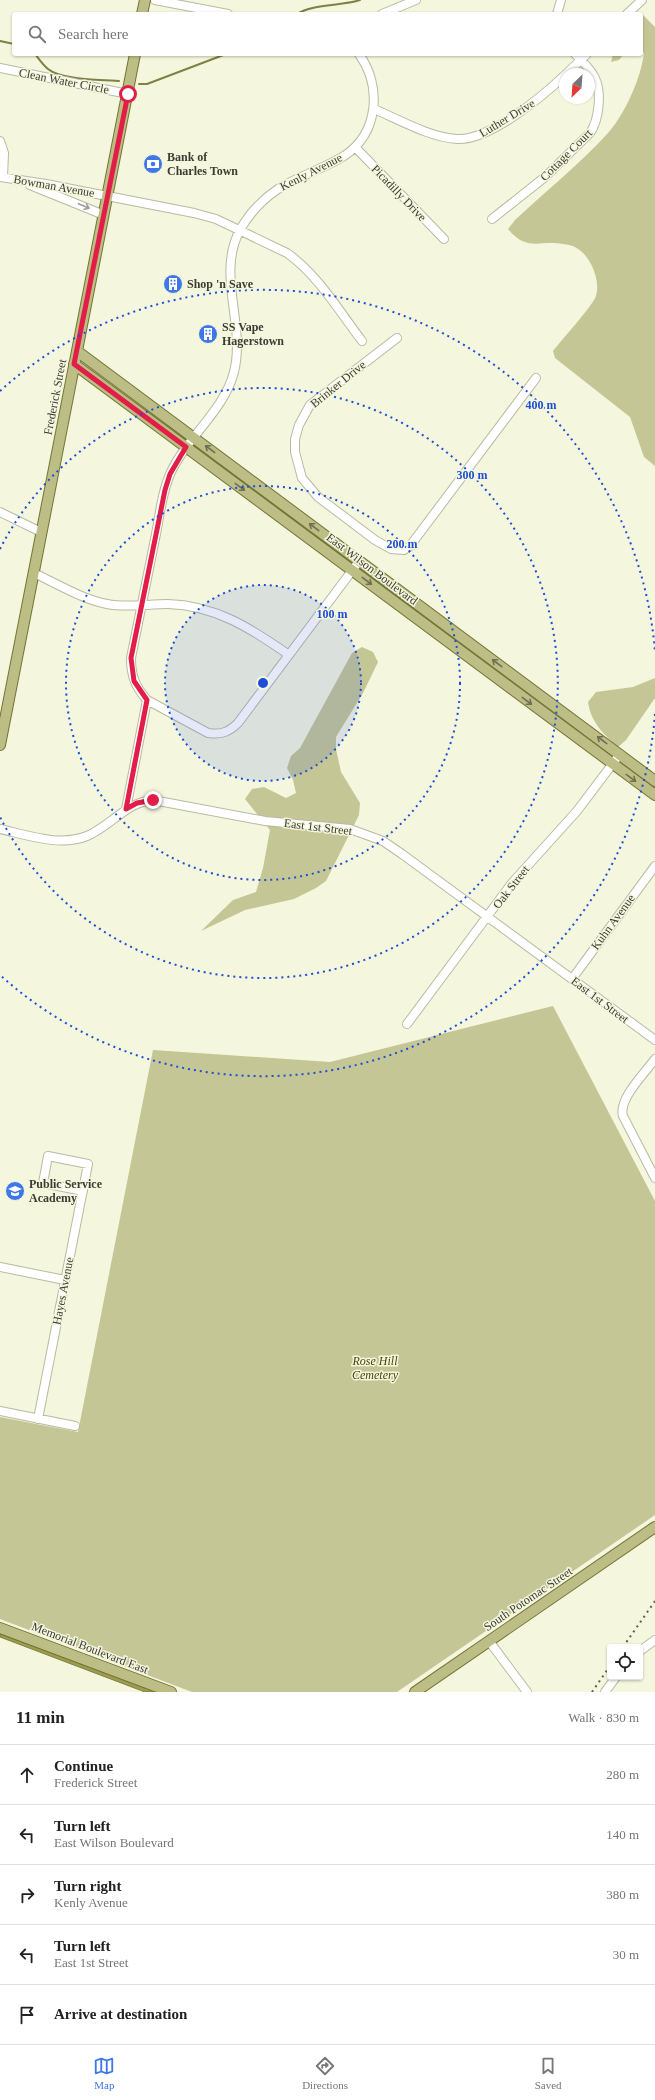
<!DOCTYPE html>
<meta charset="utf-8">
<style>
:root{--surface:#fff;--page:#f6f6f6;--text:#222;--muted:#767676;--line:#e0e0e0;--accent:#4077e7}
body{margin:0;font-family:Georgia,serif;background:var(--page);color:var(--text)}
.controls{position:absolute;right:12px;bottom:12px;display:grid;overflow:hidden;border-radius:4px;box-shadow:0 1px 3px #0004}
.controls button{width:36px;height:36px;display:grid;place-items:center;padding:0;border:0;border-bottom:1px solid var(--line);background:var(--surface);color:var(--text);font:20px sans-serif}
.compass{position:absolute;left:559px;top:68px;width:36px;height:36px;border-radius:50%;background:var(--surface);box-shadow:0 1px 3px #0004;rotate:205deg}
.stop{position:absolute;width:12px;height:12px;margin:-9px;border:3px solid #e11d48;border-radius:50%;background:#fff}
.stop.end{background:#e11d48;border-color:#fff;box-shadow:0 1px 4px #0008}
.list{margin:0;padding:0;list-style:none}
h2{display:flex;justify-content:space-between;align-items:center;height:52px;margin:0;padding:0 16px;font-size:17px}
h2 small{font-size:13px;font-weight:400;color:var(--muted)}
.list li{display:grid;grid-template-columns:26px 1fr auto;gap:12px;align-items:center;box-sizing:border-box;height:60px;padding:0 16px;border-top:1px solid var(--line)}
.list b{display:block;font-size:15px;white-space:nowrap}
.list p{margin:0;font-size:13px;white-space:nowrap;color:var(--muted)}
.list em{font-size:13px;font-style:normal;color:var(--muted)}
.icon{flex:none;width:22px;height:22px;fill:none;stroke:currentColor;stroke-width:2;stroke-linecap:round;stroke-linejoin:round}
.map{position:relative;flex:none;width:655px;height:1692px;overflow:hidden}
.search{position:absolute;background:var(--surface);box-shadow:0 1px 3px #0004;left:12px;right:12px;top:12px;height:44px;display:flex;align-items:center;gap:10px;box-sizing:border-box;padding:0 14px;border-radius:4px;color:var(--muted);font-size:15px}
.sheet{height:352px;background:var(--surface)}
nav{display:flex;justify-content:space-around;align-items:center;box-sizing:border-box;height:56px;border-top:1px solid var(--line);background:var(--surface);font-size:11px;color:var(--muted)}
nav a{display:grid;justify-items:center;gap:2px}
nav .on{color:var(--accent)}
.map>svg:first-child{display:block}
.green{fill:#c4c695}
.water{fill:#9c9d4c;stroke:#7f8044}
.lines{fill:none;stroke-linecap:round;stroke-linejoin:round}
.stream{stroke:#7f8044;stroke-width:2}
.minor-casing{stroke:#b9baa3;stroke-width:10}
.major-casing{stroke:#737434;stroke-width:12}
.minor{stroke:#fff;stroke-width:8}
.major{stroke:#bdbe86;stroke-width:10}
.rail{stroke:#5e5f52;stroke-width:2;stroke-dasharray:2 4;stroke-linecap:butt}
.oneway{stroke:#9d9e98}
.oneway2{stroke:#6f7054}
.route{stroke:#e11d48;stroke-width:5}
.ring{fill:none;stroke:#1d4ed8;stroke-width:2;stroke-dasharray:2 4}
.labels{text-anchor:middle;stroke-width:3;stroke-linejoin:round;paint-order:stroke}
.street-label{font-size:12px;fill:#3b3c32;stroke:#f4f6dd}
.poi-label{font-size:12px;font-weight:bold;fill:#3b3c32;stroke:#f4f6dd;text-anchor:start}
.park-label{font-size:12px;font-style:italic;fill:#464604;stroke:#f4f6dd}
.centre{fill:#1d4ed8;stroke:#f4f6dd;stroke-width:2}
.ring-label{font-size:12px;text-anchor:middle;font-weight:bold;fill:#1d4ed8;stroke:#f4f6dd;stroke-width:3;stroke-linejoin:round;paint-order:stroke}
</style>
<div class="map">
<svg width="655" height="1692" viewBox="0 0 655 1692">
<rect width="100%" height="100%" fill="#f4f6dd"/>
<!-- green -->
<path class="green" d="M643 15 655 27V466L644 457 630 417 555 358 553 351C560 342 594 304 596 296 599 285 596 274 591 264 585 253 577 245 563 244 539 240 527 252 508 229L515 220C545 192 581 163 608 133 625 114 641 78 644 53L641 49V17Z
M613 54H624L619 60 611 62Z
M362 647 373 652 378 662 363 693 336 737V749L341 772 360 803 359 815 326 881 316 888 294 899 245 910 201 931 233 900 256 892 263 868 270 830 245 799 252 789 264 787 286 798 296 793 293 780 287 768 291 756 300 748 352 653Z
M655 678V698L626 740 618 747C603 734 591 722 588 702L596 692 633 687Z
M553 1006 655 1201V1515L397 1692H192L0 1619V1417L78 1432 153 1050 330 1062Z"/>
<!-- water -->
<path class="water" d="M0 1633 157 1692H145L0 1637Z"/>
<g class="lines">
<!-- stream -->
<path class="stream" d="M297 14C312 4 342 6 360 0
M0 41 14 44
M35 54C39 59 43 65 48 69 61 80 101 80 119 81
M139 84H147L226 54"/>
<defs>
<path id="minor" d="M155 0 228 14
M382 14 416 0
M557 14 561 0
M627 14 642 0
M0 68 128 94
M566 74 587 54
M374 109C400 120 429 137 457 139 489 141 543 96 565 75
M0 141 4 153 3 177
M355 147 444 239
M0 177 46 184 194 213 216 219 287 253C318 275 339 311 362 341
M30 185 104 215
M492 219 545 177 590 133C599 120 602 93 595 78 591 69 582 61 575 54
M397 338 310 405 299 425 295 439V452L302 478 318 497 375 540 391 549 404 550 410 546 536 378
M0 512 41 532
M34 573C57 584 82 599 107 604 127 608 147 604 168 604 215 605 252 629 289 655
M147 700 208 733C221 735 229 732 238 723L360 560
M126 809 147 700C135 686 131 676 131 658 139 617 148 575 156 534 160 514 162 491 171 472 187 437 224 411 234 372 246 325 216 274 240 230 249 214 263 199 278 189 299 176 323 169 344 156 379 133 382 86 359 54
M0 829C27 835 60 847 87 836 111 826 126 802 153 800L265 821 350 829 383 841 402 854 655 1040
M572 979 655 866
M407 1024 512 883 577 811 620 754
M655 1059C645 1073 618 1099 623 1116L655 1178
M0 1267 65 1280
M0 1411 75 1426
M38 1419C55 1334 71 1249 88 1164L48 1156 43 1183 83 1191
M489 1641 527 1692
M640 1651 655 1640
M605 1692 616 1677"/>
<path id="major" d="M142 14 145 0
M77 351 655 781
M74 364 655 795
M0 745 135 54
M0 1628 171 1692
M415 1692 655 1527"/>
</defs>
<!-- minor casing -->
<use href="#minor" class="minor-casing"/>
<!-- major casing -->
<use href="#major" class="major-casing"/>
<!-- minor -->
<use href="#minor" class="minor"/>
<!-- major -->
<use href="#major" class="major"/>
<!-- rail -->
<path class="rail" d="M623 1647 655 1601
M592 1692 610 1666"/>
</g>
<!-- one-way arrows -->
<defs><path id="oneway-shaft" d="M-6 0H5M1.5-3L5.5 0L1.5 3" fill="none" stroke-width="1.6" stroke-linecap="round" stroke-linejoin="round"/></defs>
<use class="oneway" href="#oneway-shaft" transform="translate(84 206) rotate(23)"/>
<g class="oneway2">
<use href="#oneway-shaft" transform="translate(210 449) rotate(-143)"/>
<use href="#oneway-shaft" transform="translate(240 487) rotate(37)"/>
<use href="#oneway-shaft" transform="translate(314 527) rotate(-143)"/>
<use href="#oneway-shaft" transform="translate(367 581) rotate(37)"/>
<use href="#oneway-shaft" transform="translate(497 663) rotate(-143)"/>
<use href="#oneway-shaft" transform="translate(527 701) rotate(37)"/>
<use href="#oneway-shaft" transform="translate(602 740) rotate(-143)"/>
<use href="#oneway-shaft" transform="translate(631 778) rotate(36)"/>
</g>
<g class="lines">
<!-- route -->
<path class="route" d="M128 94 74 364 186 447 170 474 165 490 131 658 134 681 147 700 126 809 137 803 153 800"/>
</g>
<!-- distance rings -->
<circle cx="263" cy="683" r="98" fill="#1d4ed8" fill-opacity=".12"/>
<g class="ring">
<circle cx="263" cy="683" r="98"/>
<circle cx="263" cy="683" r="197"/>
<path d="M0 549A295 295 0 1 1 0 817"/>
<path d="M655 714A393 393 0 0 1 0 975M0 391A393 393 0 0 1 655 652"/>
</g>
<!-- icons -->
<defs>
<symbol id="bank-disc" viewBox="-11 -11 22 22"><circle r="9.5" fill="#4077e7" stroke="#f4f6dd"/><path d="M-6-4H6V4H-6ZM0-2.3a2.3 2.3 0 1 0 0 4.6a2.3 2.3 0 1 0 0-4.6Z" fill="#fff"/></symbol>
<symbol id="building-disc" viewBox="-11 -11 22 22"><circle r="9.5" fill="#4077e7" stroke="#f4f6dd"/><path d="M-4-6H4V6H1V3H-1V6H-4ZM-2.5-4.3h1.7v1.8h-1.7ZM.8-4.3h1.7v1.8H.8ZM-2.5-1h1.7V.8h-1.7ZM.8-1h1.7V.8H.8Z" fill="#fff"/></symbol>
<symbol id="school-disc" viewBox="-11 -11 22 22"><circle r="9.5" fill="#4077e7" stroke="#f4f6dd"/><path d="M0-5L7-2L0 1L-7-2ZM-4 1L0 2.5L4 1V4Q0 6-4 4Z" fill="#fff"/></symbol>
</defs>
<g fill-rule="evenodd">
<use href="#bank-disc" x="142" y="153" width="22" height="22"/>
<use href="#building-disc" x="162" y="273" width="22" height="22"/>
<use href="#building-disc" x="197" y="323" width="22" height="22"/>
<use href="#school-disc" x="4" y="1180" width="22" height="22"/>
</g>
<g class="labels">
<!-- street labels -->
<g class="street-label">
<text transform="translate(64 81) rotate(11)" y="4">Clean Water Circle</text>
<text transform="translate(507 118) rotate(-31)" y="4">Luther Drive</text>
<text transform="translate(566 155) rotate(-45)" y="4">Cottage Court</text>
<text transform="translate(311 172) rotate(-27)" y="4">Kenly Avenue</text>
<text transform="translate(54 186) rotate(10)" y="4">Bowman Avenue</text>
<text transform="translate(399 193) rotate(46)" y="4">Picadilly Drive</text>
<text transform="translate(338 384) rotate(-39)" y="4">Brinker Drive</text>
<text transform="translate(55 397) rotate(-79)" y="4">Frederick Street</text>
<text transform="translate(372 569) rotate(37)" y="4">East Wilson Boulevard</text>
<text transform="translate(318 827) rotate(7)" y="4">East 1st Street</text>
<text transform="translate(511 887) rotate(-52)" y="4">Oak Street</text>
<text transform="translate(613 922) rotate(-54)" y="4">Kuhn Avenue</text>
<text transform="translate(600 1000) rotate(37)" y="4">East 1st Street</text>
<text transform="translate(63 1291) rotate(-79)" y="4">Hayes Avenue</text>
<text transform="translate(528 1599) rotate(-34)" y="4">South Potomac Street</text>
<text transform="translate(90 1648) rotate(21)" y="4">Memorial Boulevard East</text>
</g>
<!-- poi labels -->
<g class="poi-label">
<text x="167" y="161">Bank of<tspan x="167" dy="14">Charles Town</tspan></text>
<text x="187" y="288">Shop 'n Save</text>
<text x="222" y="331">SS Vape<tspan x="222" dy="14">Hagerstown</tspan></text>
<text x="29" y="1188">Public Service<tspan x="29" dy="14">Academy</tspan></text>
</g>
<!-- park labels -->
<g class="park-label">
<text x="375" y="1365">Rose Hill<tspan x="375" dy="14">Cemetery</tspan></text>
</g>
</g>
<circle cx="263" cy="683" r="6" class="centre"/>
<g class="ring-label">
<text x="541" y="409">400 m</text>
<text x="472" y="479">300 m</text>
<text x="402" y="548">200 m</text>
<text x="332" y="618">100 m</text>
</g>
</svg>
<div class="controls">
<button><svg class="icon" aria-label="locate" viewBox="0 0 24 24"><circle cx="12" cy="12" r="6"/><path d="M12 2v4M12 18v4M2 12h4M18 12h4"/></svg></button>
</div>
<svg class="compass" viewBox="-18 -18 36 36"><path d="M0-13l5 13h-10z" fill="#e53935"/><path d="M0 13l5-13h-10z" fill="#767676"/></svg>
<div class="stop" style="left:128px;top:94px"></div>
<div class="stop end" style="left:153px;top:800px"></div>
<div class="search"><svg class="icon" aria-label="search" viewBox="0 0 24 24"><circle cx="10" cy="10" r="6"/><path d="M15 15l6 6"/></svg>Search here</div>
</div>
<section class="sheet">
<h2>11 min<small>Walk · 830 m</small></h2>
<ul class="list">
<li><svg class="icon" aria-label="ahead" viewBox="0 0 24 24"><path d="M12 20V5M6 11l6-6 6 6"/></svg><div><b>Continue</b><p>Frederick Street</p></div><em>280 m</em></li>
<li><svg class="icon" aria-label="left" viewBox="0 0 24 24"><path d="M17 20v-9H6M10 6l-5 5 5 5"/></svg><div><b>Turn left</b><p>East Wilson Boulevard</p></div><em>140 m</em></li>
<li><svg class="icon" aria-label="right" viewBox="0 0 24 24"><path d="M7 20v-9h11M14 6l5 5-5 5"/></svg><div><b>Turn right</b><p>Kenly Avenue</p></div><em>380 m</em></li>
<li><svg class="icon" aria-label="left" viewBox="0 0 24 24"><path d="M17 20v-9H6M10 6l-5 5 5 5"/></svg><div><b>Turn left</b><p>East 1st Street</p></div><em>30 m</em></li>
<li><svg class="icon" aria-label="arrive" viewBox="0 0 24 24"><path d="M6 21V4h12l-3 4 3 4H6"/></svg><div><b>Arrive at destination</b></div></li>
</ul>
</section>
<nav>
<a class="on"><svg class="icon" aria-label="map" viewBox="0 0 24 24"><path d="M3 6l6-2 6 2 6-2v14l-6 2-6-2-6 2zM9 4v14M15 6v14"/></svg>Map</a>
<a><svg class="icon" aria-label="directions" viewBox="0 0 24 24"><path d="M12 3l9 9-9 9-9-9zM9 14v-3h6M13 9l2 2-2 2"/></svg>Directions</a>
<a><svg class="icon" aria-label="saved" viewBox="0 0 24 24"><path d="M7 4h10v16l-5-4-5 4z"/></svg>Saved</a>
</nav>
